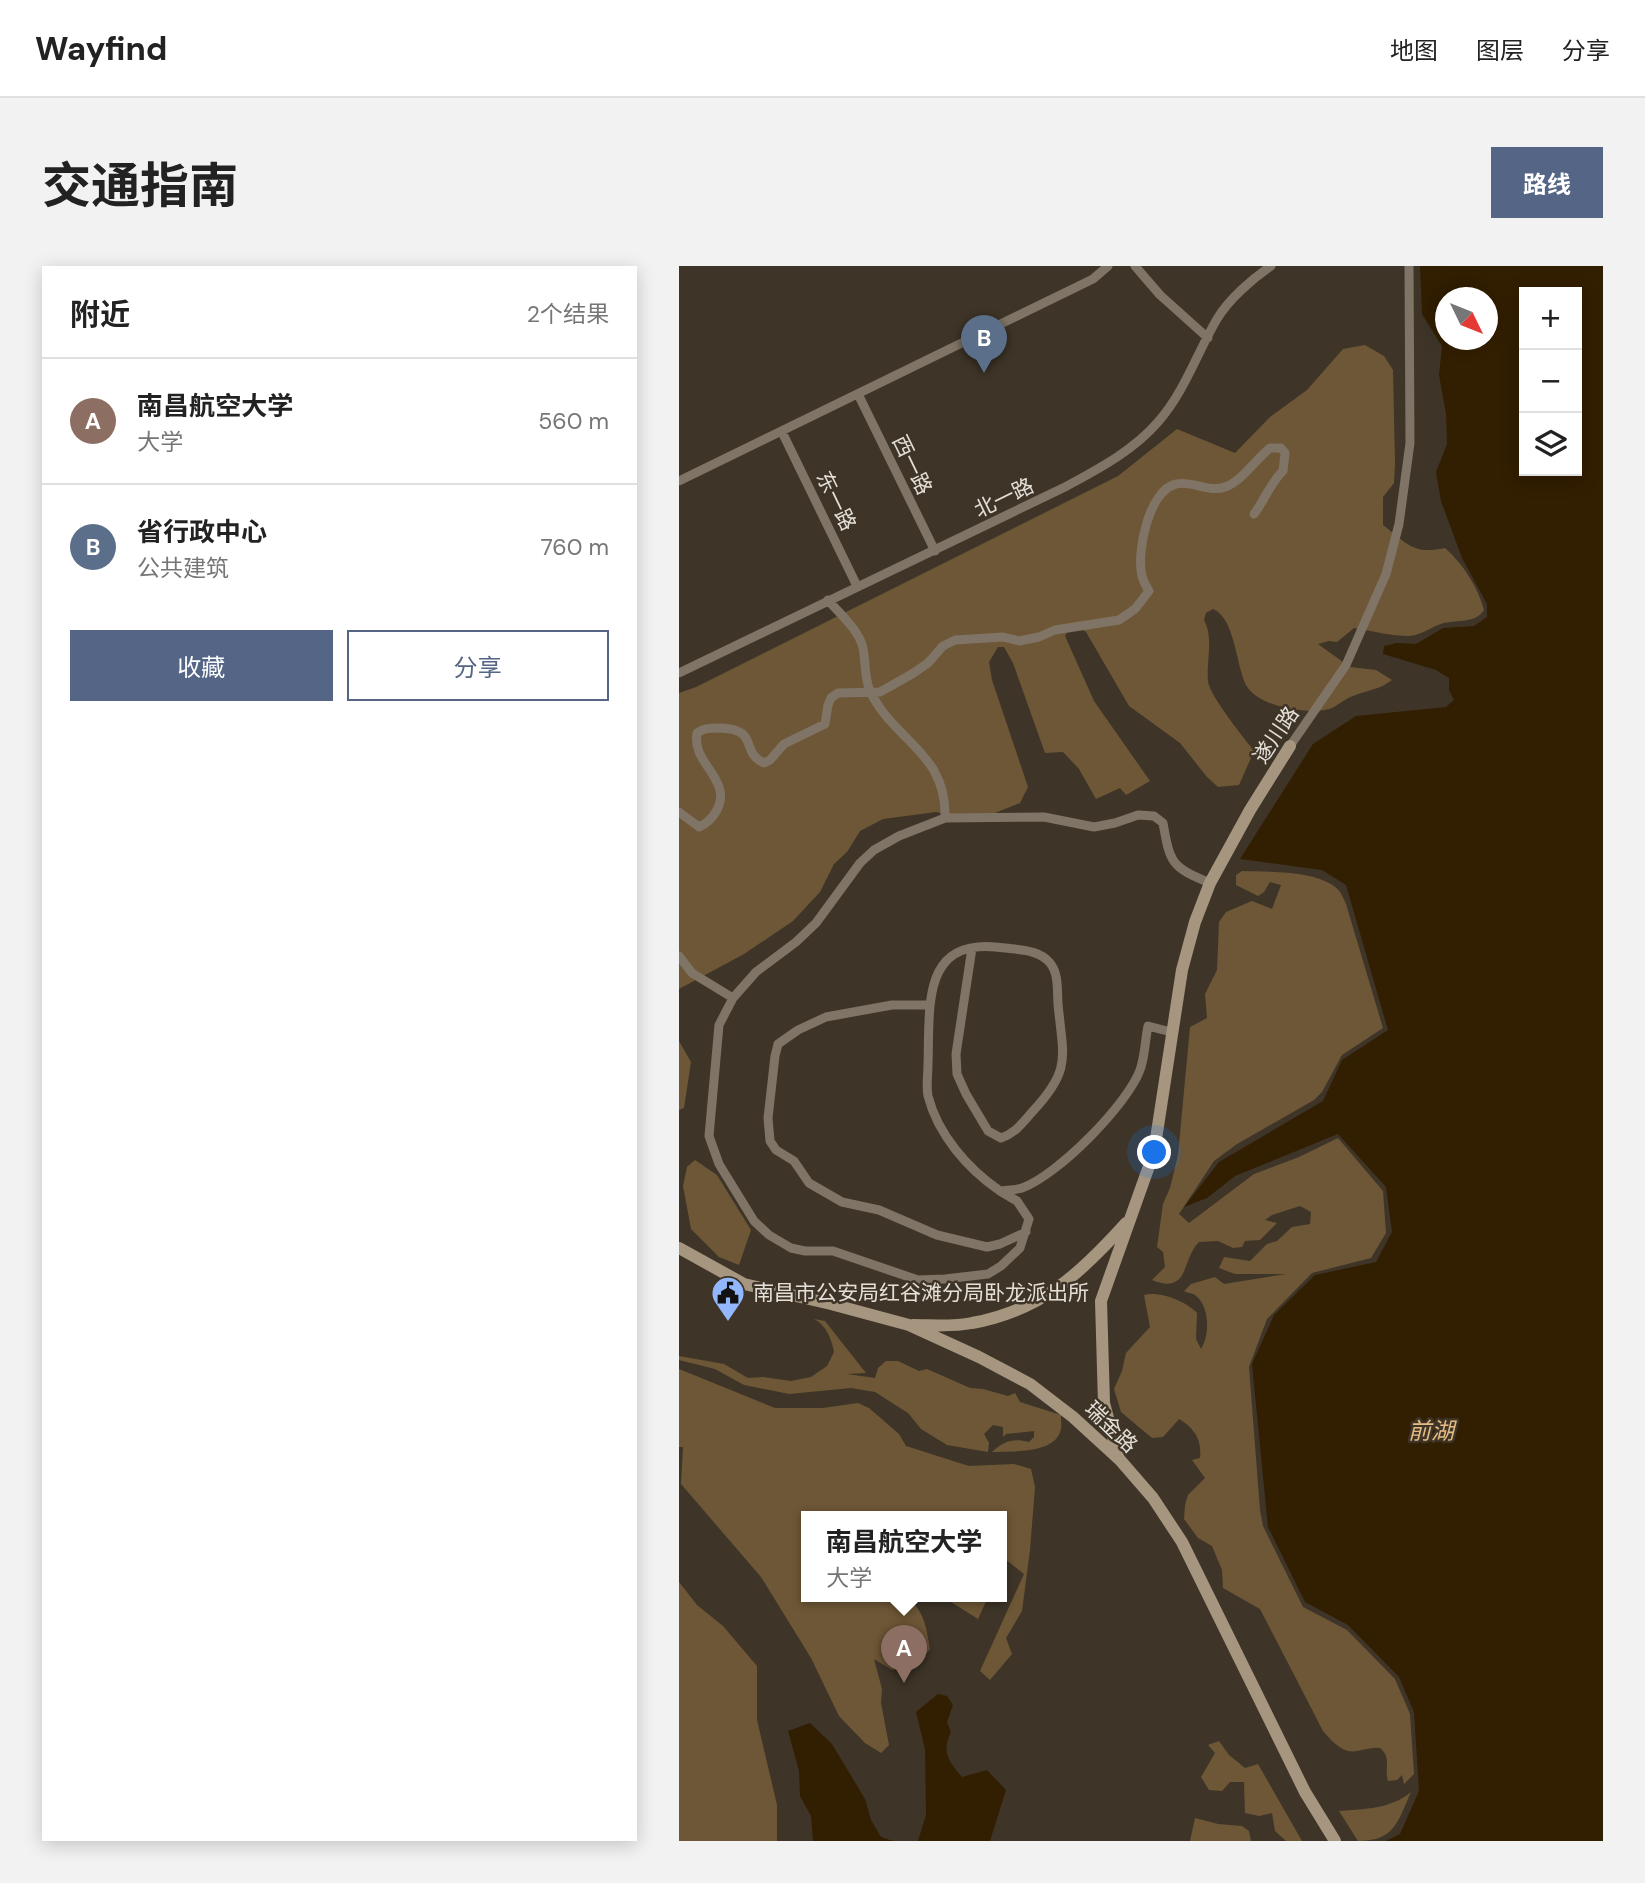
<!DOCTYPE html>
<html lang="zh">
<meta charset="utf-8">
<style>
:root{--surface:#fff;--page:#f2f2f2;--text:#222;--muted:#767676;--line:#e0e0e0;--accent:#546585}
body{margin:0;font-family:"DM Sans","Noto Sans SC",sans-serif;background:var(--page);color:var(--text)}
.controls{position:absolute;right:21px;top:21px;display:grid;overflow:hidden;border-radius:0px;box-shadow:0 4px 18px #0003}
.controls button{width:63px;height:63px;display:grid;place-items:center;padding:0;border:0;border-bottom:2px solid var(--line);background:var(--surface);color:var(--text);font:35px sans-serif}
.compass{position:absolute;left:756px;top:21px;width:63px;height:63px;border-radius:50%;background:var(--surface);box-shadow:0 4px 18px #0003;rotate:133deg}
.you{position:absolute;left:476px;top:887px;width:24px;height:24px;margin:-18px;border:5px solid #fff;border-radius:50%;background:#1a73e8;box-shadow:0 0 0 10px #1a73e833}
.badge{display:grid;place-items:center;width:46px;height:46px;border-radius:50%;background:var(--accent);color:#fff;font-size:23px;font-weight:700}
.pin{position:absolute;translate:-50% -58px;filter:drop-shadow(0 2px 4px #0008)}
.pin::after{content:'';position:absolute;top:37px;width:24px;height:21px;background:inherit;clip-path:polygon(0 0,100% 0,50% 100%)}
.popup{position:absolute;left:122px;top:1245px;width:206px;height:91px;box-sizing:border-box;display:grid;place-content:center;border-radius:0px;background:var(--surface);filter:drop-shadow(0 2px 5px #0005);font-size:23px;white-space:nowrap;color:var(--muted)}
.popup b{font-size:26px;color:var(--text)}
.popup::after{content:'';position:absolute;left:50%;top:100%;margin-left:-14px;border:14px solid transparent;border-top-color:var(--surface)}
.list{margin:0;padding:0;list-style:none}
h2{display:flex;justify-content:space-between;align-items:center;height:91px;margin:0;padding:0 28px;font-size:30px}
h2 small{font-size:23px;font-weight:400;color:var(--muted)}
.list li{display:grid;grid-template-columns:46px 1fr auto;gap:21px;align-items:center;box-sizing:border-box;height:126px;padding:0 28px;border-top:2px solid var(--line)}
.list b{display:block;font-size:26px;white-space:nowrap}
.list p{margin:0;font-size:23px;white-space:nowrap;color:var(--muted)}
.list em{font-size:23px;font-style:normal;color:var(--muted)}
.actions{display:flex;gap:14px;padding:21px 28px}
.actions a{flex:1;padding:16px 0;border:2px solid var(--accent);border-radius:0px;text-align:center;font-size:24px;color:var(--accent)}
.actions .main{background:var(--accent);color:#fff}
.icon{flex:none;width:38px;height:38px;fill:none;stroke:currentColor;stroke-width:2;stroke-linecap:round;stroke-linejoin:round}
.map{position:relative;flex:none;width:924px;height:1575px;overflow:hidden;border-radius:0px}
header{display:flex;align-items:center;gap:42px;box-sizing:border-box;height:98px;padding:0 35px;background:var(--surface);border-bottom:2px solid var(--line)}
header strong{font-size:33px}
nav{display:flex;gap:38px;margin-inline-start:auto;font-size:24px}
.intro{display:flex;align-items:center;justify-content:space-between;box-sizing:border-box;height:168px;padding:0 42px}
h1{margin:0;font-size:49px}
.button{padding:18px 32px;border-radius:0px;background:var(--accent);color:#fff;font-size:24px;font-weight:700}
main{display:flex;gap:42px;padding:0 42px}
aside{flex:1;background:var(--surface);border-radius:0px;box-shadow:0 4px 18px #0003}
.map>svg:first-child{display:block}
.green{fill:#6e5736}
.water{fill:#321e00;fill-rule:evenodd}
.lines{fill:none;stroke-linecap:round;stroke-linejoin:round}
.street{stroke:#7f7465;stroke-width:9}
.secondary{stroke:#a7967f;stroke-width:12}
.labels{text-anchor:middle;stroke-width:5;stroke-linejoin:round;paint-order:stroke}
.street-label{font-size:21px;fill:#e4dfd7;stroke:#3e3528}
.poi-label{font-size:21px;fill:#e4dfd7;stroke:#3e3528;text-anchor:start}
.water-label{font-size:23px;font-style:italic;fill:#e4bc83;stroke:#3e3528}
</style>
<header>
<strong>Wayfind</strong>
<nav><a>地图</a><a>图层</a><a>分享</a></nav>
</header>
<div class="intro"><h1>交通指南</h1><a class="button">路线</a></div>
<main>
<aside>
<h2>附近<small>2个结果</small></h2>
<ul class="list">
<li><span class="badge" style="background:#8d6e63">A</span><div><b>南昌航空大学</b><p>大学</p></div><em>560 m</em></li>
<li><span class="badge" style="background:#5c6f8a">B</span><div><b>省行政中心</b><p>公共建筑</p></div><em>760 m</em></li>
</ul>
<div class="actions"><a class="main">收藏</a><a>分享</a></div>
</aside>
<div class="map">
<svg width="924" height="1575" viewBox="0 0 924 1575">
<rect width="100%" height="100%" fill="#3e3528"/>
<!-- green -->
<path class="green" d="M686 79 705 90 714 104 716 198 715 217 704 231V259C729 278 734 289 766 282 784 298 799 321 805 344 797 356 784 354 771 356 756 357 745 369 730 370 712 370 693 365 675 362L658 376 650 375 639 378 671 401 697 404 713 414C700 424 688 424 674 430 665 433 659 440 650 443 629 449 579 441 567 419 557 399 556 352 534 343L527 347 525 354C535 372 527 395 529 415 530 429 565 472 575 485L560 519 539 521 528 511 501 477 450 440 407 366 399 361 390 363 386 370 415 435 471 515 447 529 441 522 417 533 400 503 384 486 366 487 334 397 325 381H319L310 396 313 414 349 521 341 537 296 555 257 546 204 553 181 565 168 586 155 598 141 626 114 655 65 688 0 723V427L17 421 439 210 498 163 556 187 591 151 628 124 664 83Z
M563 605C590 606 632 604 655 620 661 624 664 631 667 638L704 762 663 789 643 826 635 834 558 878 535 895 500 948 510 957 575 908 620 891 659 872 704 925 707 967 692 992 633 1007 588 1053 570 1101 581 1244 584 1260 624 1341 668 1364 716 1413 731 1448 735 1508 725 1518 723 1509 718 1514 709 1515C705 1501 713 1492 701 1482 692 1481 686 1484 678 1485 663 1488 653 1475 644 1465L581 1343 544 1322 543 1304 533 1280 519 1272 505 1253 506 1239 509 1229 526 1212 513 1194 521 1192C523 1173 515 1162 500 1153L484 1171 473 1172 442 1146 435 1123 443 1105 447 1087 471 1061 465 1029C480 1025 507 1035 518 1047L517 1073 522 1083C531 1069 531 1040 516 1029 513 1027 508 1027 505 1025L512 1018 536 1011 545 1018 607 1008H556L540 1002 545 991 571 995 588 978 598 975 613 961 631 958 632 946 621 940 593 949 586 954 598 957 581 974 566 975 563 981 554 982 539 975 520 976C502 994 511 1029 473 1014L486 1001 484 986 478 981 484 938 491 922 499 889 511 761 528 752 526 728 538 704 540 656 547 646 573 635 593 643 602 619 591 616 585 626 579 630 557 619V609Z
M0 775 12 796 5 842 0 844Z
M16 894 38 909 72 964 60 999 40 991 12 963 4 920 8 901Z
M135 1053 146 1055 187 1107 168 1108 196 1112 199 1102 207 1095H219L240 1105 248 1103 291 1122 304 1123 329 1130 336 1127 341 1136 382 1149C382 1154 383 1162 381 1166 374 1188 332 1185 313 1186 325 1175 334 1172 350 1176L355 1171V1165L327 1168 324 1171V1161L314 1159 305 1168 310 1177 309 1186 268 1179 242 1163 229 1147 196 1126 172 1122 110 1128 65 1119 36 1103 0 1094V1090L45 1098 69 1112 84 1111 112 1115 132 1111 148 1100 155 1086C152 1072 148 1060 135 1053Z
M0 1103 96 1142H144L179 1137 190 1142 220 1168 227 1180 290 1200 335 1198 352 1203 356 1221 351 1284 343 1345 327 1372 333 1388 311 1414 301 1405 345 1308 327 1294 323 1301V1251H127V1331H229C246 1348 247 1360 251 1383L240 1396 213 1404 195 1393 203 1423 202 1437 210 1479 202 1487 186 1477 160 1450 132 1392 82 1311 2 1218 4 1181H0Z
M0 1316 18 1339 44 1360 78 1400V1454L98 1539V1575H0Z
M264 1331H309L299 1353Z
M540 1475 550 1489 566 1502 579 1498 623 1575H607L596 1565 593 1547 580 1550 566 1547 565 1516H551L543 1525 530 1524 522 1511 536 1487 529 1479Z
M732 1526C719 1555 716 1575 679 1575L660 1545C685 1543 712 1543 732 1526Z
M516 1552 539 1558 563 1560 570 1565 572 1575H511Z"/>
<!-- water -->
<path class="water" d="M741 0H924V1575H707L721 1568 740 1525 735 1446 720 1411 669 1359 626 1336 589 1261 573 1098 595 1049 636 1009 697 996 713 966 707 921 659 868 556 910 528 932 505 941 540 896 644 835 663 794 709 764 667 619 643 604 561 593 634 478 677 450 767 441 775 434 770 424V412L757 404 704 388 705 380 718 377 737 378 764 362 795 360 808 351V338L783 292 762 235 757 206 768 178 767 148 760 109 763 80 743 48ZM845 26H898V205H845ZM766 32H808V74H766Z
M259 1428 268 1430 274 1439 268 1456 272 1466C262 1486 270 1496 283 1511L308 1504 327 1524 311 1575H239L247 1549 246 1483 237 1446Z
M131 1457 153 1478 186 1533 192 1554 202 1571 214 1575H134L132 1550 121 1530 120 1505 109 1465Z"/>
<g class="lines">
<!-- street -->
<path class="street" d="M456 0 481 29 529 72
M179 128 256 285
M103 166 178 320
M0 215 414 13 429 0
M149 334C161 348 180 364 184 382 187 397 185 411 191 425 215 476 268 486 266 552
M0 407 386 221C419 203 454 185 479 156 506 125 518 87 538 53 550 33 573 13 592 0
M611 480 667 399 707 308 720 258 731 177 730 0
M0 546 20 561C34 555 46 537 40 521 33 501 14 490 18 467 25 462 31 462 40 462 82 463 60 486 85 497L91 494 105 478 146 458 149 439 152 432 159 427 201 426 233 408 249 397 264 380 276 374 324 371 340 375 360 371 376 364 440 354 456 343 470 325C467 320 464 315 463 310 457 286 470 224 497 218 512 214 530 227 546 221 563 215 576 194 591 182H602L606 187 604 205C591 217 586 234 575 248
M293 682 277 788 278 808 287 828 309 865 322 872C337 867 344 856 354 845 393 803 384 791 379 738 378 724 380 708 371 697 361 684 341 684 326 682 242 669 251 738 249 798 249 808 247 820 249 830 259 869 289 903 321 925
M0 690 13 707 54 732
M251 739H213L147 751 119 764 99 778 96 790 89 852 91 875 97 884 115 895 130 917 163 936 200 944 258 969 308 981 321 978 347 966
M492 766 469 760C466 774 466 791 461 804 448 839 379 909 343 922 337 924 328 924 321 925L338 935 350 953 341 982 322 1000 309 1008 266 1013 239 1014 154 985H126L112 982 90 969 75 955 40 898 30 870 40 759 54 732 77 706 117 676 137 657 181 597 195 584 220 570 266 552 365 551 415 561 436 557 459 549 475 550 484 557C491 597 492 601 531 617"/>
<!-- secondary -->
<path class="secondary" d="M0 982 65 1018 152 1038 230 1059 300 1091 351 1118 394 1151 441 1194 474 1232 503 1276 626 1526 656 1575
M234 1059C253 1059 274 1061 293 1057 363 1044 401 1008 447 957
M440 1193 425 1137 422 1035 475 886 503 704 516 656 531 617 571 544 611 480"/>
</g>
<!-- icons -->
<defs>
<symbol id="civic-pin" viewBox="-11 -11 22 30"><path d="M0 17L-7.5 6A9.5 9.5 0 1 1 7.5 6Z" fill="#92b7fd" stroke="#3e3528"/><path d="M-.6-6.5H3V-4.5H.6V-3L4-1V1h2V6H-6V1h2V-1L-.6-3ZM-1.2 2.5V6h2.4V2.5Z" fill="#111"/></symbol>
</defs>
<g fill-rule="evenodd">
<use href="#civic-pin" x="30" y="1008" width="38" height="52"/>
</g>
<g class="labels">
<!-- street labels -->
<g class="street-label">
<text transform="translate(233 199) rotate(64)" y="7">西一路</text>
<text transform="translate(325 232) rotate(-26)" y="7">北一路</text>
<text transform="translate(157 235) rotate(64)" y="7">东一路</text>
<text transform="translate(597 469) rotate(-56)" y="7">遂川路</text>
<text transform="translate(432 1161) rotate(44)" y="7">瑞金路</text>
</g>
<!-- poi labels -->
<g class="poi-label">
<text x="74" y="1034">南昌市公安局红谷滩分局卧龙派出所</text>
</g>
<!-- water labels -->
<g class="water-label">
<text x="752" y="1173">前湖</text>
</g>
</g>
</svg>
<div class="controls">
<button>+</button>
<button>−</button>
<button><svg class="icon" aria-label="layers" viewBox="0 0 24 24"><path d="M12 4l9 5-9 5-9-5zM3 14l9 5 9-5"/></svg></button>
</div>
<svg class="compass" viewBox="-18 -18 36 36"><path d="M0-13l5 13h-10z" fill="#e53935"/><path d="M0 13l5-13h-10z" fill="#767676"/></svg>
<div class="you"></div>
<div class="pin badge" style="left:225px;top:1417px;background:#8d6e63">A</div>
<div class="popup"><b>南昌航空大学</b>大学</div>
<div class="pin badge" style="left:305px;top:107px;background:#5c6f8a">B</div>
</div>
</main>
